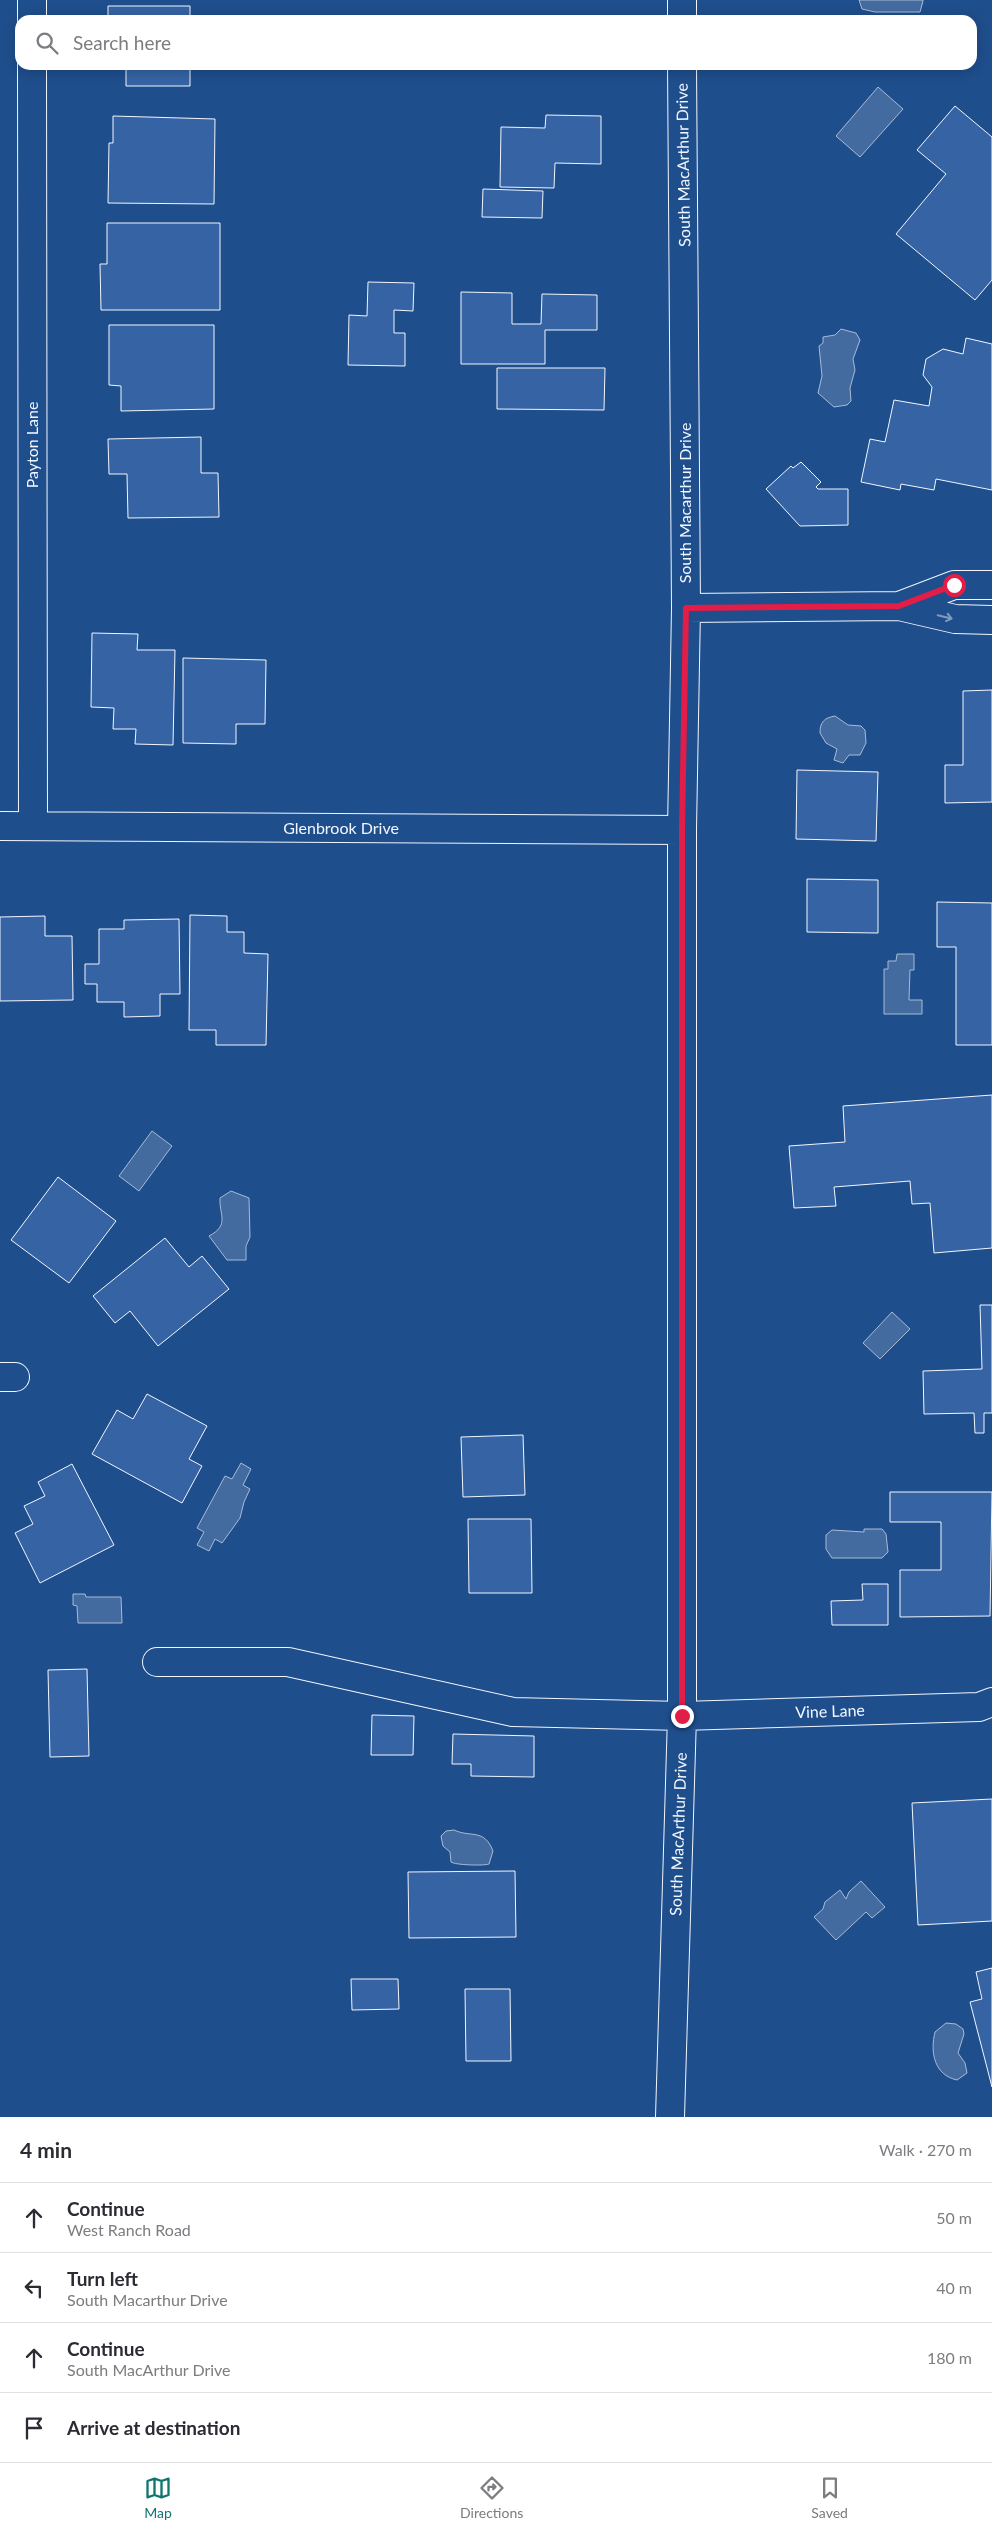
<!DOCTYPE html>
<meta charset="utf-8">
<style>
:root{--surface:#fff;--page:#f2f2f3;--text:#2b2b33;--muted:#7c7c81;--line:#e1e1e2;--accent:#0f766e}
body{margin:0;font-family:Lato,sans-serif;background:var(--page);color:var(--text)}
.stop{position:absolute;width:15px;height:15px;margin:-11px;border:4px solid #e11d48;border-radius:50%;background:#fff}
.stop.end{background:#e11d48;border-color:#fff;box-shadow:0 1px 5px #0008}
.list{margin:0;padding:0;list-style:none}
h2{display:flex;justify-content:space-between;align-items:center;height:65px;margin:0;padding:0 20px;font-size:21px}
h2 small{font-size:16px;font-weight:400;color:var(--muted)}
.list li{display:grid;grid-template-columns:32px 1fr auto;gap:15px;align-items:center;box-sizing:border-box;height:70px;padding:0 20px;border-top:1px solid var(--line)}
.list b{display:block;font-size:19px;white-space:nowrap}
.list p{margin:0;font-size:16px;white-space:nowrap;color:var(--muted)}
.list em{font-size:16px;font-style:normal;color:var(--muted)}
.icon{flex:none;width:28px;height:28px;fill:none;stroke:currentColor;stroke-width:2;stroke-linecap:round;stroke-linejoin:round}
.map{position:relative;flex:none;width:992px;height:2117px;overflow:hidden}
.search{position:absolute;background:var(--surface);box-shadow:0 2px 12px #0003;left:15px;right:15px;top:15px;height:55px;display:flex;align-items:center;gap:12px;box-sizing:border-box;padding:0 18px;border-radius:15px;color:var(--muted);font-size:19px}
.sheet{height:345px;background:var(--surface)}
nav{display:flex;justify-content:space-around;align-items:center;box-sizing:border-box;height:70px;border-top:1px solid var(--line);background:var(--surface);font-size:14px;color:var(--muted)}
nav a{display:grid;justify-items:center;gap:2px}
nav .on{color:var(--accent)}
.map>svg:first-child{display:block}
.water{fill:#446ba0;stroke:#a8bbd7}
.building{fill:#3563a3;stroke:#f2f6ff}
.lines{fill:none;stroke-linecap:round;stroke-linejoin:round}
.minor-casing{stroke:#f2f6ff;stroke-width:30}
.minor{stroke:#1f4e8c;stroke-width:28}
.oneway{stroke:#7e9ac0}
.route{stroke:#e11d48;stroke-width:6}
.labels{text-anchor:middle;stroke-width:4;stroke-linejoin:round;paint-order:stroke}
.street-label{font-size:16px;fill:#f2f6ff;stroke:#1f4e8c}
</style>
<div class="map">
<svg width="992" height="2117" viewBox="0 0 992 2117">
<rect width="100%" height="100%" fill="#1f4e8c"/>
<!-- water -->
<path class="water" d="M859 0H923V1L920 12H875L862 9Z
M878 87 903 109 860 157 836 136Z
M841 329 856 333 860 340 853 359 855 370 850 388 851 401 847 405 834 407 818 393 822 376 819 346 823 343V337L835 335Z
M835 716 848 725 861 726 865 730 866 743 860 755H849L843 763 834 760 837 749 826 743 820 733C820 722 824 718 835 716Z
M897 954H914V970H910L909 1000H922V1014H884V969H888V961H896Z
M152 1131 172 1146 139 1191 119 1176Z
M231 1191 249 1198 250 1237 246 1246V1260H227L209 1236C230 1225 219 1215 220 1198Z
M892 1312 910 1329 880 1359 863 1343Z
M241 1463 251 1469 243 1485 250 1489 244 1502 240 1518 222 1543 215 1539 209 1551 197 1545 204 1532 197 1528 225 1476 232 1479Z
M864 1529H882L886 1534 888 1552 882 1558H832L826 1549V1535L832 1530 864 1532Z
M73 1594H85L86 1597H121L122 1623H78L77 1606 73 1605Z
M454 1830C471 1838 484 1828 493 1851L489 1864C483 1866 455 1865 451 1862L450 1852 443 1846 441 1836 446 1831Z
M861 1881 885 1907 872 1918 866 1912 836 1940 814 1917 823 1909 825 1902 840 1890 846 1899 849 1892Z
M946 2023 956 2024 963 2029 964 2034 958 2053 965 2063 967 2073 957 2080C934 2075 930 2052 935 2032Z"/>
<!-- building -->
<path class="building" d="M108 6H190V20H108Z
M126 65H190V86H126Z
M955 106 992 137V280L975 300 896 234 946 174 917 150Z
M546 115 601 116V164L555 163 554 188 500 187 501 127 545 128Z
M113 116 215 119 214 204 108 203 109 143H113Z
M483 189 543 191 542 218 482 217Z
M107 223H220V310H101L100 264H107Z
M368 282 414 283 413 311 394 310V333H405V366L348 365 349 315 367 316Z
M461 292 512 293V324H541L542 294 597 295V330H545V364H461Z
M109 325H214V409L121 411V386L109 385Z
M966 338 992 344V490L936 479 934 490 901 484 900 490 861 482 870 439 885 442 894 400 929 406 932 387 923 375 926 359 943 349 963 354Z
M497 368H605L604 410 497 409Z
M201 437V473H218L219 517 128 518 127 474H109L108 439Z
M801 462 821 482 816 487 818 489H848V525L800 526 766 489 791 466 793 468Z
M92 633 138 634 137 650H175L173 745 135 744 136 729H113L114 708 91 707Z
M183 658 266 660 265 724H236V744L183 743Z
M992 690V802L945 803V765H963V691Z
M797 770 878 772 876 841 796 839Z
M807 879 878 880V933L807 932Z
M937 902 992 903V1045H956V947H937Z
M190 915 227 916V932H244V953L268 954 266 1045H216V1030H189Z
M45 916V936H72L73 1000 0 1001V917Z
M179 919 180 994H160V1016L124 1017V1002H97V984H85V964H99V929H124V920Z
M992 1095V1248L934 1253 930 1203 912 1204 910 1181 834 1187 836 1206 794 1208 789 1146 845 1142 843 1106Z
M58 1177 116 1221 69 1283 11 1240Z
M165 1238 189 1267 202 1256 229 1289 158 1346 130 1311 115 1323 93 1296Z
M980 1305H992V1413H984V1433H975L974 1413 924 1414 923 1371 982 1369Z
M147 1394 207 1426 189 1459 202 1466 182 1503 92 1454 117 1410 133 1419Z
M523 1435 525 1495 463 1497 461 1437Z
M72 1464 114 1545 40 1583 15 1533 33 1524 24 1506 45 1496 38 1482Z
M890 1492H992L990 1616 900 1617V1570H941V1522H890Z
M468 1519H531L532 1593H469Z
M862 1584H888V1625H832L831 1601 863 1600Z
M87 1669 89 1756 50 1757 48 1670Z
M372 1715 414 1716 413 1755H371Z
M453 1734 534 1736V1777L471 1776V1764H452Z
M992 1799V1921L918 1925 912 1803Z
M515 1871 516 1937 409 1938 408 1872Z
M992 1968V2087L970 2002 982 1999 976 1972Z
M351 1979H398L399 2009 352 2010Z
M465 1989H510L511 2061H466Z"/>
<g class="lines">
<defs>
<path id="minor" d="M682 0V20
M32 20V0
M32 65 33 826
M899 606 954 585H992
M686 608 899 606 955 619 992 620
M0 826 682 830
M0 1377H15
M157 1662H288L513 1712 682 1716 979 1707 992 1702
M670 2117 682 1716V830L686 608 682 65"/>
</defs>
<!-- minor casing -->
<use href="#minor" class="minor-casing"/>
<!-- minor -->
<use href="#minor" class="minor"/>
</g>
<!-- one-way arrows -->
<defs><path id="oneway-shaft" d="M-6 0H5M1.5-3L5.5 0L1.5 3" fill="none" stroke-width="1.6" stroke-linecap="round" stroke-linejoin="round" transform="scale(1.25)"/></defs>
<use class="oneway" href="#oneway-shaft" transform="translate(945 617) rotate(13)"/>
<g class="lines">
<!-- route -->
<path class="route" d="M682 1716V830L686 608 899 606 954 585"/>
</g>
<g class="labels">
<!-- street labels -->
<g class="street-label">
<text transform="translate(683 165) rotate(-91)" y="6">South MacArthur Drive</text>
<text transform="translate(32 445) rotate(-90)" y="6">Payton Lane</text>
<text transform="translate(685 503) rotate(-90)" y="6">South Macarthur Drive</text>
<text x="341" y="834">Glenbrook Drive</text>
<text transform="translate(830 1711) rotate(-2)" y="6">Vine Lane</text>
<text transform="translate(678 1834) rotate(-88)" y="6">South MacArthur Drive</text>
</g>
</g>
</svg>
<div class="stop" style="left:954px;top:585px"></div>
<div class="stop end" style="left:682px;top:1716px"></div>
<div class="search"><svg class="icon" aria-label="search" viewBox="0 0 24 24"><circle cx="10" cy="10" r="6"/><path d="M15 15l6 6"/></svg>Search here</div>
</div>
<section class="sheet">
<h2>4 min<small>Walk · 270 m</small></h2>
<ul class="list">
<li><svg class="icon" aria-label="ahead" viewBox="0 0 24 24"><path d="M12 20V5M6 11l6-6 6 6"/></svg><div><b>Continue</b><p>West Ranch Road</p></div><em>50 m</em></li>
<li><svg class="icon" aria-label="left" viewBox="0 0 24 24"><path d="M17 20v-9H6M10 6l-5 5 5 5"/></svg><div><b>Turn left</b><p>South Macarthur Drive</p></div><em>40 m</em></li>
<li><svg class="icon" aria-label="ahead" viewBox="0 0 24 24"><path d="M12 20V5M6 11l6-6 6 6"/></svg><div><b>Continue</b><p>South MacArthur Drive</p></div><em>180 m</em></li>
<li><svg class="icon" aria-label="arrive" viewBox="0 0 24 24"><path d="M6 21V4h12l-3 4 3 4H6"/></svg><div><b>Arrive at destination</b></div></li>
</ul>
</section>
<nav>
<a class="on"><svg class="icon" aria-label="map" viewBox="0 0 24 24"><path d="M3 6l6-2 6 2 6-2v14l-6 2-6-2-6 2zM9 4v14M15 6v14"/></svg>Map</a>
<a><svg class="icon" aria-label="directions" viewBox="0 0 24 24"><path d="M12 3l9 9-9 9-9-9zM9 14v-3h6M13 9l2 2-2 2"/></svg>Directions</a>
<a><svg class="icon" aria-label="saved" viewBox="0 0 24 24"><path d="M7 4h10v16l-5-4-5 4z"/></svg>Saved</a>
</nav>
